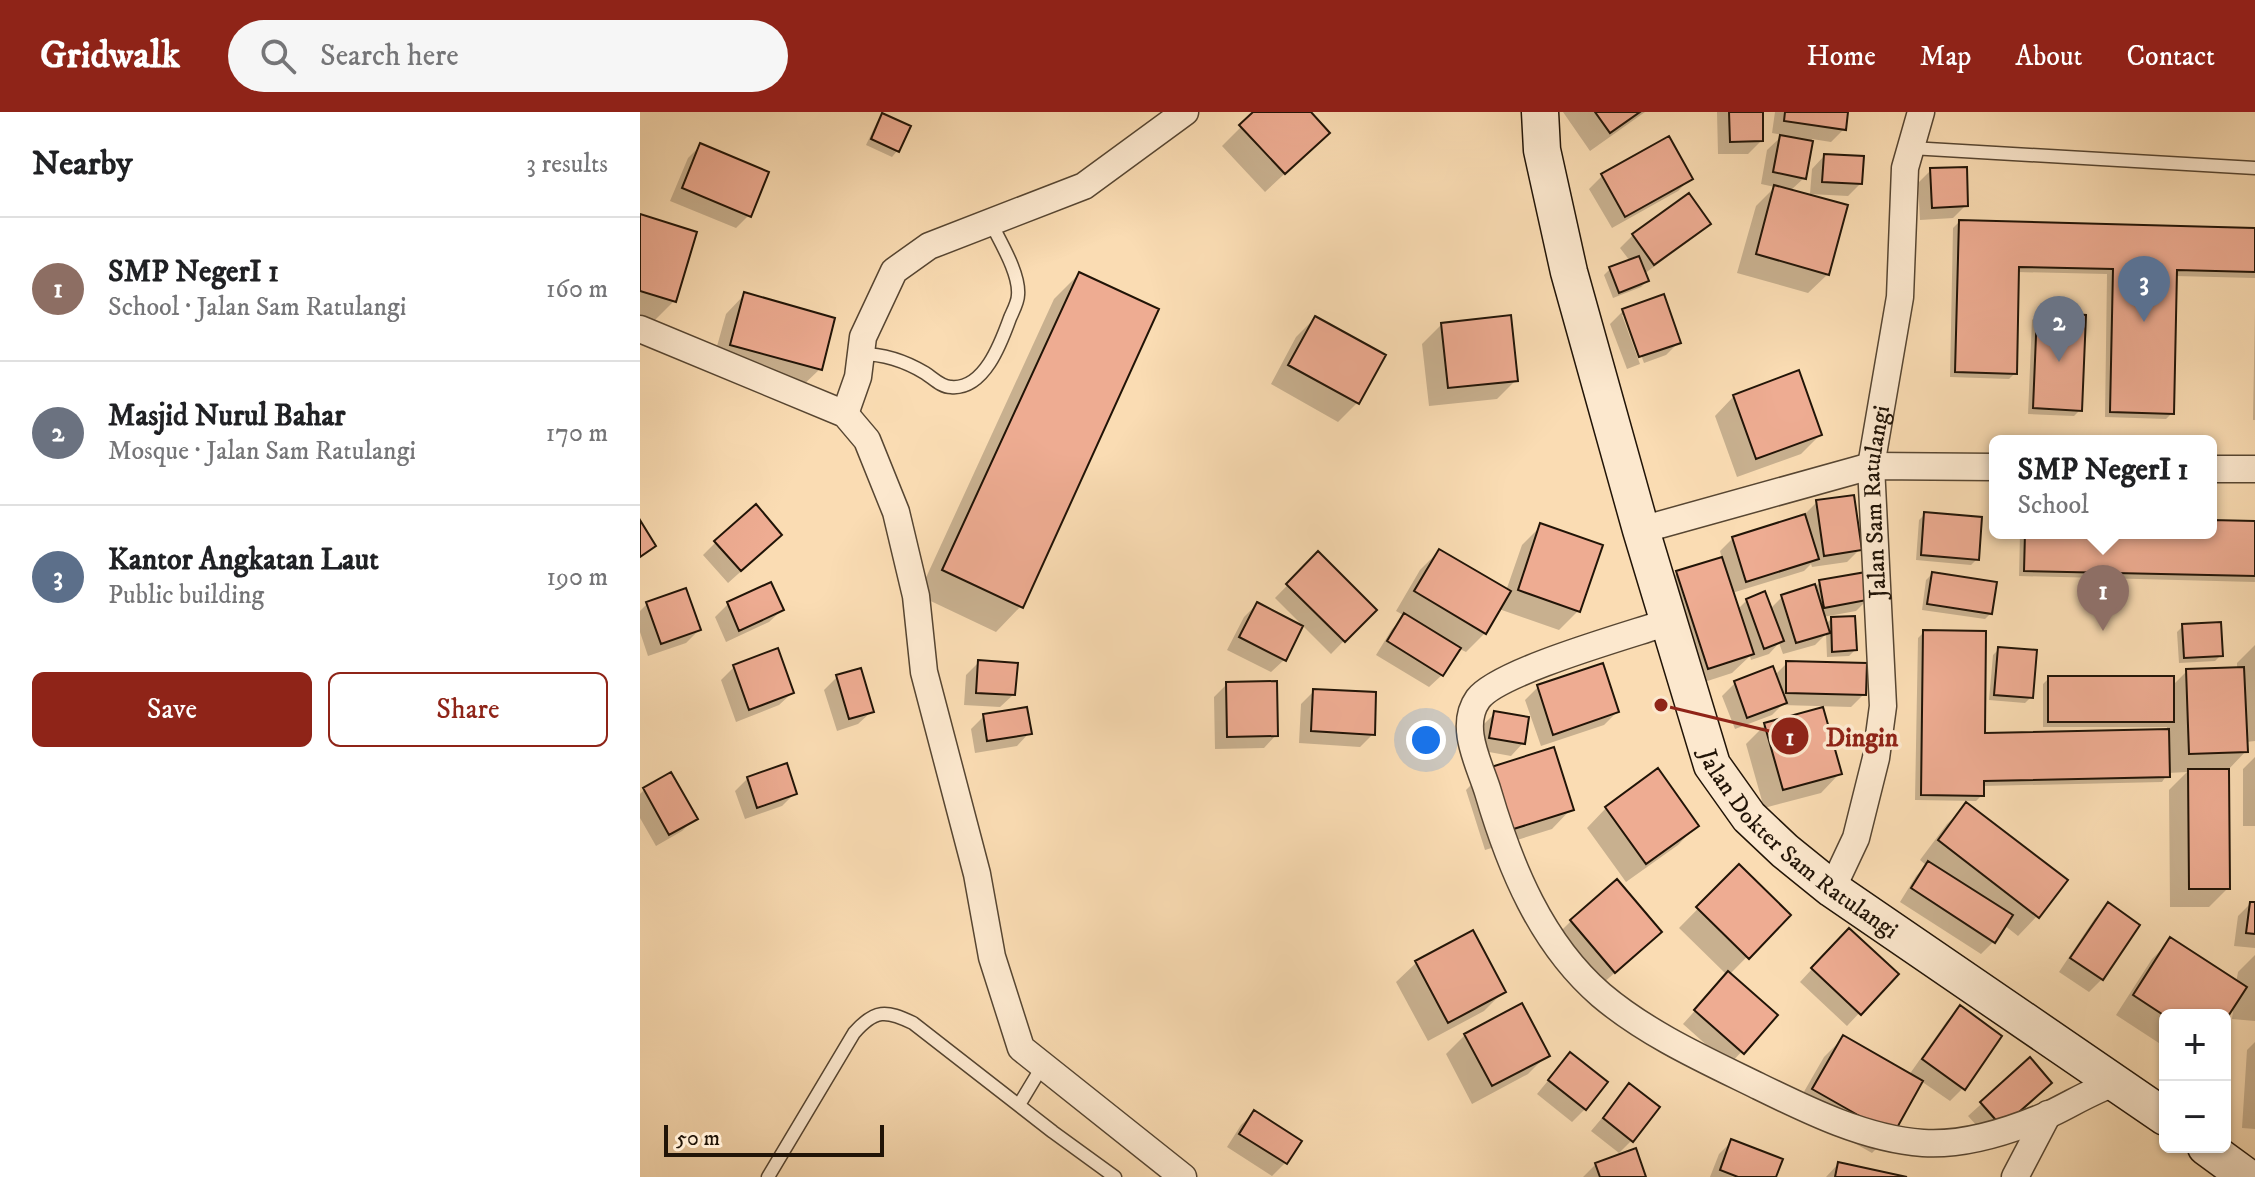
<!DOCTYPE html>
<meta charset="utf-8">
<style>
:root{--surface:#fff;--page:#f6f6f6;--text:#202124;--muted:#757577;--line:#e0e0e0;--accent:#8f2418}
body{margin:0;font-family:"IM FELL DW Pica",serif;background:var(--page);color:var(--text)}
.controls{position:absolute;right:24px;bottom:24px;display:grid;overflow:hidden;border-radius:12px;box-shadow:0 2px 6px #0004}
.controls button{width:72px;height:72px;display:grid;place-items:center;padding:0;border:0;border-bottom:2px solid var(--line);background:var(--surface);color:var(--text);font:40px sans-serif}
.scale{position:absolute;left:24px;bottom:20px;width:220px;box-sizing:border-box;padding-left:8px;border:4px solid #211407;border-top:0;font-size:22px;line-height:28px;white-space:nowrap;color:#211407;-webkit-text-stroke:6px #fce8ce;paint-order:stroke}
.you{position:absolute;left:786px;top:628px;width:28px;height:28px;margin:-20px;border:6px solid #fff;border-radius:50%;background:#1a73e8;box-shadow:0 0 0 12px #1a73e833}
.badge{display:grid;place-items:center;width:52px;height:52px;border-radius:50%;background:var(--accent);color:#fff;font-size:26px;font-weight:700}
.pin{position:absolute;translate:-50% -66px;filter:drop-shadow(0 2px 4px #0008)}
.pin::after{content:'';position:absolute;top:42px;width:28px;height:24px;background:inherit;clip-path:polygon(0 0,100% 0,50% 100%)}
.popup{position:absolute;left:1349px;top:323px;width:228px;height:104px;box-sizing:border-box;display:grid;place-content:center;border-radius:12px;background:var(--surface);filter:drop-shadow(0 2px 6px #0005);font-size:26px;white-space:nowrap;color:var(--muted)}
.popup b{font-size:30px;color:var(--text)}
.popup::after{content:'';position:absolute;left:50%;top:100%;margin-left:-16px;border:16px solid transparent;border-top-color:var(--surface)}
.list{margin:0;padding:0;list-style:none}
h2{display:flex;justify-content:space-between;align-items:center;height:104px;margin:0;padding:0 32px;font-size:34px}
h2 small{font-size:26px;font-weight:400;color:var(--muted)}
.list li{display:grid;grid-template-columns:52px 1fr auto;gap:24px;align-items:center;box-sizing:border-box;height:144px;padding:0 32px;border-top:2px solid var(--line)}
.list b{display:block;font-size:30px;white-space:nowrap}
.list p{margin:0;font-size:26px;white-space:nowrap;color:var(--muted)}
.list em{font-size:26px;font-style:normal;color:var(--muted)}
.actions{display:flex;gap:16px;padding:24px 32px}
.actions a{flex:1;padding:18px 0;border:2px solid var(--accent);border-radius:12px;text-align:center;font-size:28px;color:var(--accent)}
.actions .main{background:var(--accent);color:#fff}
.icon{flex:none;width:44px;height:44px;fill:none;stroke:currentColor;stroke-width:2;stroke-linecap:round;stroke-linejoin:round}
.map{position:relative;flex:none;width:1615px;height:1065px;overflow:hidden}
header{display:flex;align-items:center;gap:48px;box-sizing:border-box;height:112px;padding:0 40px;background:var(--accent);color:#fff}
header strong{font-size:38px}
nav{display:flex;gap:44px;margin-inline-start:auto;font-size:28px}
.search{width:560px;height:72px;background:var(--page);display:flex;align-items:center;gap:20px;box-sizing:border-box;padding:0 28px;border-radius:44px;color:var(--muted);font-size:30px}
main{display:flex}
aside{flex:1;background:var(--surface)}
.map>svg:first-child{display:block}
.shadow{fill:#0003}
.building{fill:#eeac92;stroke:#211407;stroke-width:2}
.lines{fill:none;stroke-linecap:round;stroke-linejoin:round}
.lane-casing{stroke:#574632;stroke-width:15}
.street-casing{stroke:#574632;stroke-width:29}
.secondary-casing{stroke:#211407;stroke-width:39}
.lane{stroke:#fce8ce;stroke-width:12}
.street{stroke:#fce8ce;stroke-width:26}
.secondary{stroke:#fce8ce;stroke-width:36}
.labels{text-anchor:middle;stroke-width:7;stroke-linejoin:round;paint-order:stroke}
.street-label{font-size:24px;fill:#211407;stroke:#fce8ce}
.leader{fill:none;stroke:#8f2418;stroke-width:3}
.callout-dot{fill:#8f2418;stroke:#fce8ce;stroke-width:3}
.mark-label{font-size:24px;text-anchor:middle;font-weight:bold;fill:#fff}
.callout-label{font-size:26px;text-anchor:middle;font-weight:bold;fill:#8f2418;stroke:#fce8ce;stroke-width:7;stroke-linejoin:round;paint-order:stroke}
</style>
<header>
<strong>Gridwalk</strong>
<div class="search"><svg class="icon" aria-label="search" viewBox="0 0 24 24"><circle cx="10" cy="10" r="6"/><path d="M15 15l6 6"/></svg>Search here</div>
<nav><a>Home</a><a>Map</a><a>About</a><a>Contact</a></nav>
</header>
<main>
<aside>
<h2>Nearby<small>3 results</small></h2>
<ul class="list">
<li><span class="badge" style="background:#8d6e63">1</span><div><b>SMP NegerI 1</b><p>School · Jalan Sam Ratulangi</p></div><em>160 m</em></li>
<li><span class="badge" style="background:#6b7280">2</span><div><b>Masjid Nurul Bahar</b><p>Mosque · Jalan Sam Ratulangi</p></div><em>170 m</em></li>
<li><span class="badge" style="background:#5c6f8a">3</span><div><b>Kantor Angkatan Laut</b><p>Public building</p></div><em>190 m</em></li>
</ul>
<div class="actions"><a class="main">Save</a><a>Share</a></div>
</aside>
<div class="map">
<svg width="1615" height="1065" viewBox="0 0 1615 1065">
<rect width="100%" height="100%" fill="#fadcb3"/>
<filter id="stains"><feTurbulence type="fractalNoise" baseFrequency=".0025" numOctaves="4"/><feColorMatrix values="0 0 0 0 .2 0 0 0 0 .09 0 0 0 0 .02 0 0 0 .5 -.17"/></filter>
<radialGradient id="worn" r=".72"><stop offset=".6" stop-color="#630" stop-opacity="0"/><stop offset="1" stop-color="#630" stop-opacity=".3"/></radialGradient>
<!-- shadow -->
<path class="shadow" d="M616 0H668V40L625 80 582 34Z
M923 0H1005L950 39Z
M1077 0H1121V29L1108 42H1078Z
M1135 0H1206L1204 17 1191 30 1172 27 1164 66 1150 79 1188 162 1168 181 1097 161 1116 94 1135 75 1121 72 1127 38 1143 23 1132 21Z
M243 4 257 39 252 45 226 33 237 10Z
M61 33 109 103 96 116 30 89 48 46Z
M1184 44 1220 72 1208 84 1170 82 1172 57Z
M1291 58 1326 93 1313 106 1280 108 1278 71Z
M962 64 1051 66 1038 79 972 116 949 77Z
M0 105 34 189 15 208 0 203Z
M1319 110 1615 118V166L1535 164 1532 301 1526 307 1465 305 1467 162 1377 160 1375 261 1369 267 1310 265 1313 116Z
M1068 111 1056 124 1004 162 1007 169 1001 175 973 186 964 163 970 157 990 149 980 136 993 123Z
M439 162 381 494 356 520 278 483 414 187Z
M105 182 180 257 160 276 72 252 86 202Z
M1615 195V308H1613Z
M983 199 1039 230 1026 243 1004 251 986 203H982L1000 252 987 257 970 212Z
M1398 202 1440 298 1434 304 1388 302 1392 208Z
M675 206 718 290 698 310 631 272 656 225Z
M801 213 876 268 857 287 789 294 782 232Z
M1094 284 1180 323 1161 342 1097 365 1075 304Z
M1177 390 1220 437 1207 450 1172 455 1171 452 1164 459 1092 481 1097 498 1107 488 1130 497 1142 485 1174 476 1180 470 1229 486 1216 499 1183 505 1185 513 1191 507 1215 538 1209 544 1187 545 1186 522 1175 533 1143 542 1139 531 1129 542 1111 548 1110 544 1092 561 1049 575 1018 480 1037 461 1082 447 1080 439 1093 426 1164 403Z
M1285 402 1337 447 1331 453 1276 448 1279 408Z
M1571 410 1615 411V470L1379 464 1380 421H1571Z
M901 414 938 499 919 518 859 497 845 521 826 540 818 536 802 563 789 575 736 543 752 517 765 504 756 499 780 458 799 439 866 479 882 433Z
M76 430 127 436 88 471 63 443Z
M678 442 734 498 691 542 635 486Z
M1292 462 1351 501 1345 507 1282 498 1286 468Z
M8 491 59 518 46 531 8 544 0 520V499Z
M88 492 142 498 129 510 86 530 75 505Z
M617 492 644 548 631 560 587 538 604 505Z
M1543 514 1581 543 1575 549 1539 551 1537 520Z
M1284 520 1343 623 1527 619V615H1403V572L1409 566 1532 574 1547 559 1597 557V551L1615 533V629L1606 630V639L1587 659 1588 776 1569 795H1530L1529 678 1547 660 1528 661 1522 670 1342 674V683L1336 689 1275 688 1278 526Z
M1359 537 1391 585 1385 591 1349 588 1353 543Z
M136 539 152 581 139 593 96 610 81 568 94 555Z
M339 550 373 583 360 595 324 593 326 563Z
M1147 551 1224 582 1211 595 1142 593 1132 603 1095 617 1082 584 1095 571 1132 557 1135 563Z
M197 565 231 600 218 612 197 619 184 578Z
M587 572 636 623 624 636 575 637 574 585Z
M898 575 977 600 964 613 901 634 885 588Z
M674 579 733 622 720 635 659 631 661 592Z
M855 601 883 631 871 644 838 638 842 614Z
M344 604 389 621 377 634 335 641 331 617Z
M1125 613 1200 661 1181 681 1124 696 1106 632Z
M1615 645V714H1603V657Z
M846 658 931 697 912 717 845 738 826 678Z
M108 666 155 681 142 694 105 707 95 679Z
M4 678 55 706 42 719 16 734 0 706V682Z
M1327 693 1397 804 1378 824 1364 813 1354 829 1341 842 1260 790 1276 764 1286 753 1280 748 1307 712Z
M966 696 1057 713 1038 733 986 770 947 716Z
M1099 755 1148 803 1089 863 1135 904 1089 953 1043 912 1087 863 1039 816Z
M1610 792H1615V836L1594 834 1598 804Z
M1468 793 1498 813 1462 867 1449 880 1419 860 1455 806Z
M931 809 1000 839 955 878 912 828Z
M832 820 863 880 844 899 788 929 756 870 776 851Z
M1531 828 1596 871 1598 860 1615 843V909L1592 907 1594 891 1585 905V903H1525V935L1476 903 1512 847Z
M1196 831 1256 862 1207 914 1160 870Z
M1320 896 1323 976 1310 989 1281 969 1251 1022 1232 1041 1154 997 1184 945 1203 926 1269 963 1307 909Z
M825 923 907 943 888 962 832 992 806 942Z
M1615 930V1017L1602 1016 1607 938Z
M930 942 945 997 932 1010 897 982Z
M1390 948 1348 1026 1328 1004Z
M989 974 992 1028 979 1041 951 1019Z
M614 1001 659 1029 645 1051 632 1064 587 1035 601 1013Z
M1092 1029 1134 1065H1070L1079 1042Z
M956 1052 1004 1065H943Z
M1198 1052 1259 1065H1186Z"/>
<!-- building -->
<path class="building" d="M613 0H671L690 21 645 62 599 13Z
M955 0H1000L970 21Z
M1089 0H1123V29L1090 30Z
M1145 0H1208L1206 18 1144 9Z
M242 1 271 14 259 40 231 27Z
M1140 23 1173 29 1166 67 1133 60Z
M1029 24 1053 67 985 105 961 62Z
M60 31 129 60 111 105 42 76Z
M1184 42 1224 44 1222 72 1182 70Z
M1327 55 1328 94 1292 96 1290 56Z
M1134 73 1208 93 1189 163 1116 142Z
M1049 81 1071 112 1014 153 992 122Z
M0 102 57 120 36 190 0 179Z
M1319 108 1615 116V160L1537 158 1534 302 1470 300 1473 157 1379 155 1377 262 1315 260Z
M999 144 1009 169 979 181 969 155Z
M439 160 519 197 383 496 302 458Z
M104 180 195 206 182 258 90 233Z
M1024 182 1041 231 999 245 982 197Z
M1397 200 1446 203 1442 299 1393 296Z
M871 203 878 269 808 276 801 211Z
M675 204 746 243 719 292 648 253Z
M1159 258 1182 323 1116 347 1093 283Z
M1214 383 1222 438 1184 444 1176 388Z
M116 392 142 423 101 459 74 429Z
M1284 400 1342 405 1339 448 1281 443Z
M1165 402 1179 447 1106 470 1092 425Z
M0 408 16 434 0 445Z
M1571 408 1615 409V464L1384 459 1385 421H1571Z
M900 411 963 433 940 500 878 478Z
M799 437 871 479 846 522 774 479Z
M678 439 737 498 705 530 646 472Z
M1082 445 1114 542 1068 557 1036 459Z
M1226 460 1232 487 1184 496 1179 468Z
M1292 460 1357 470 1352 502 1287 492Z
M131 470 144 498 99 519 87 490Z
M1175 472 1190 521 1156 531 1141 483Z
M46 476 61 518 21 532 6 490Z
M1125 479 1144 529 1124 537 1106 487Z
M617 490 663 514 646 549 599 525Z
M764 501 821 536 803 564 747 529Z
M1215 504 1217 538 1192 540 1191 505Z
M1581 510 1583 544 1544 546 1542 512Z
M1283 518 1346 519 1345 621 1529 617 1530 665 1344 669V684L1281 683Z
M1358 535 1397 538 1393 586 1354 583Z
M138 536 154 581 109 598 93 553Z
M338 548 378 551 375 583 336 581Z
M1146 549 1227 551 1226 583 1146 581Z
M963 551 979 600 913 623 897 573Z
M1133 554 1147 591 1107 606 1094 569Z
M1604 555 1608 640 1549 642 1546 557Z
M221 556 234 600 209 607 196 563Z
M1408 564H1534V610H1408Z
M637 569 638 624 587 625 586 570Z
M673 577 736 580 735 623 671 619Z
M387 595 392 622 347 629 343 602Z
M1183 595 1202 662 1143 678 1124 611Z
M854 599 889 605 885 632 849 626Z
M914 635 934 698 864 720 845 657Z
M147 651 157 682 117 696 107 665Z
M1018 656 1059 714 1006 752 965 695Z
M1548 657H1589L1590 777H1549Z
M31 660 58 707 29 723 3 676Z
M1326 690 1428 768 1399 806 1298 728Z
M1288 749 1373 803 1355 831 1271 776Z
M1099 752 1151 803 1109 847 1056 795Z
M977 767 1022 820 975 861 930 808Z
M1468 790 1500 813 1463 868 1430 846Z
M1610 790H1615V822L1606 821Z
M1209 816 1259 862 1221 903 1171 856Z
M833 818 866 880 808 911 775 849Z
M1530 825 1607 875 1585 909V903L1525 904 1493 883Z
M1088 859 1138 903 1104 942 1054 898Z
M882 891 910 944 852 974 824 922Z
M1320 893 1362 924 1325 978 1282 947Z
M1203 923 1283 969 1253 1023 1172 977Z
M930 940 968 970 946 998 908 968Z
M1390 945 1412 971 1362 1015 1340 990Z
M989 971 1020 995 993 1030 963 1006Z
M614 998 662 1029 647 1052 599 1022Z
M1091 1027 1143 1047 1136 1065H1098L1080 1058Z
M996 1036 1006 1065H960L955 1051Z
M1198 1050 1267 1065H1195Z"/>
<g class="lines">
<defs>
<path id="lane" d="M1271 36 1615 56
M221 242C244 242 265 249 285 261 293 266 301 275 311 275 344 278 361 231 370 206 373 199 378 190 378 183 380 161 359 128 350 109
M379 993 403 953
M128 1065 214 921C235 897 246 898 273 911L413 1020 475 1065"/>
<g id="street">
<path d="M0 217 205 302 227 328 256 400 276 484 284 560 337 762 352 845 381 936 543 1065"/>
<path d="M205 302 218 265 223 225 254 159 289 134 444 74 545 0"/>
<path d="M1571 357H1615"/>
<path d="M1001 418 1231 354 1355 355"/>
<path d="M1028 510C990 523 859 559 838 587 818 615 840 653 848 680 870 755 901 831 961 883 1007 922 1065 948 1118 974 1169 999 1226 1027 1283 1031 1326 1034 1373 1018 1412 1001 1433 991 1455 977 1478 970"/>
<path id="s1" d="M1192 777 1216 726 1236 646 1243 594 1231 354 1260 185 1265 56 1281 0"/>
<path d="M1375 1065 1408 1002"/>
</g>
<g id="secondary">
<path id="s2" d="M900 0 902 38 929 160 1001 418 1072 653 1109 705 1145 739 1192 777 1525 1005"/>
<path d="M1566 1035 1607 1065"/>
</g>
</defs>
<!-- lane casing -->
<use href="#lane" class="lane-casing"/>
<!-- street casing -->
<use href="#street" class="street-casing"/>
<!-- secondary casing -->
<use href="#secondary" class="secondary-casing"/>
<!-- lane -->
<use href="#lane" class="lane"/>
<!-- street -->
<use href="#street" class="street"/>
<!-- secondary -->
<use href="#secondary" class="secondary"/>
</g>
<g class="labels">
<!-- street labels -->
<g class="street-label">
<text dy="8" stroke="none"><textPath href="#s1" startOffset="396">Jalan Sam Ratulangi</textPath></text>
<text dy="8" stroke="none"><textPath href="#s2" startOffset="794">Jalan Dokter Sam Ratulangi</textPath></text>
</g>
</g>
<!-- callouts -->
<path class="leader" d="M1021 593L1150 624"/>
<g class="callout-dot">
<circle cx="1021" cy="593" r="8"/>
<circle cx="1150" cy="624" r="20"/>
</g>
<g class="mark-label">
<text x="1150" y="633">1</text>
</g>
<g class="callout-label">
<text x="1222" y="634">Dingin</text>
</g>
<rect width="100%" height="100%" filter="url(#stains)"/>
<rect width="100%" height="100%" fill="url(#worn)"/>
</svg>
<div class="controls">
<button>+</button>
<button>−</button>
</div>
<div class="scale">50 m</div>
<div class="you"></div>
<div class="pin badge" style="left:1463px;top:519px;background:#8d6e63">1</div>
<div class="popup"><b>SMP NegerI 1</b>School</div>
<div class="pin badge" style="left:1419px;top:250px;background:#6b7280">2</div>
<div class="pin badge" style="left:1504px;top:210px;background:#5c6f8a">3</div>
</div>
</main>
